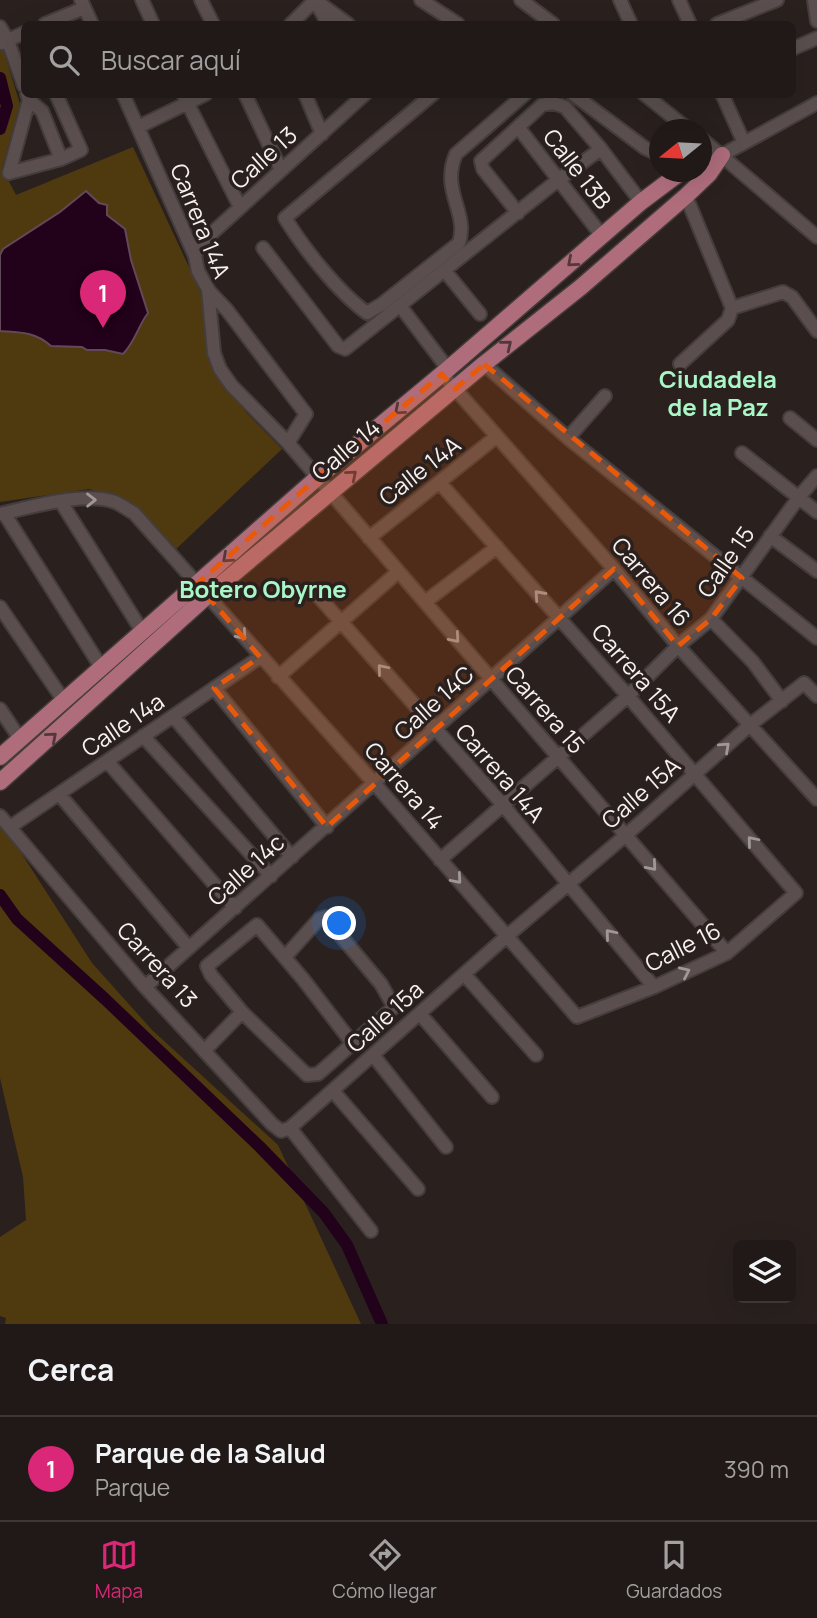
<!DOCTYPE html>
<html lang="es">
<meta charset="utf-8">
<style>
:root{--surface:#201917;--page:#2d2624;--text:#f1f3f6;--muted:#a2a0a1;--line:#3d3836;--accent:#db2777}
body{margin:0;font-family:Manrope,sans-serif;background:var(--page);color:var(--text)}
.controls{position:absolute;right:21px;bottom:21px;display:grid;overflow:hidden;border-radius:10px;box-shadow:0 7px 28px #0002}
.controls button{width:63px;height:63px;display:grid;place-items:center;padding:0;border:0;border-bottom:2px solid var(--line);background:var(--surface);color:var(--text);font:35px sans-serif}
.compass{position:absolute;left:649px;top:119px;width:63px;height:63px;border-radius:50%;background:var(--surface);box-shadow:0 7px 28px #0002;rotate:252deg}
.you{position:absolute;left:340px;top:924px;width:24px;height:24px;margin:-18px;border:5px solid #fff;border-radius:50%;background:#1a73e8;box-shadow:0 0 0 10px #1a73e833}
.badge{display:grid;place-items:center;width:46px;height:46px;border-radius:50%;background:var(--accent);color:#fff;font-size:23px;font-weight:700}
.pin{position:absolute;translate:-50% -58px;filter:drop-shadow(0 2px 4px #0008)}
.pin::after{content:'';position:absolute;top:37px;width:24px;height:21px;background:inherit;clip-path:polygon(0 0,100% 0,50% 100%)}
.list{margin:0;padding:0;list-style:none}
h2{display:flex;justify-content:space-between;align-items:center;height:91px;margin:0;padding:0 28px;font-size:30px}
h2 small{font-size:23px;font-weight:400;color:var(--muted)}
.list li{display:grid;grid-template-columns:46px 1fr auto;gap:21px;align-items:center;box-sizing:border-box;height:105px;padding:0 28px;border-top:2px solid var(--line)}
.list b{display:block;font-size:26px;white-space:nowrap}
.list p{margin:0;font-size:23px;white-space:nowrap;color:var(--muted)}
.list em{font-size:23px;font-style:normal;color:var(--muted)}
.icon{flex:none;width:38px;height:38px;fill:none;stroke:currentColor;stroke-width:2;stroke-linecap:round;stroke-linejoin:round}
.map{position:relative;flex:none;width:817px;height:1324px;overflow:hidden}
.search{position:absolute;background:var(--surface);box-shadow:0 7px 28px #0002;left:21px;right:21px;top:21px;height:77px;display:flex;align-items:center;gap:18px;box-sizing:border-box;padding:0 24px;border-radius:10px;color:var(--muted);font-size:26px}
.sheet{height:196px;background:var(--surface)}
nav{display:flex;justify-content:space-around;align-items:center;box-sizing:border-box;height:98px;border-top:2px solid var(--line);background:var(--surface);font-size:19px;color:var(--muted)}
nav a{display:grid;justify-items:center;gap:4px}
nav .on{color:var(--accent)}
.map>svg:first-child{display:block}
.green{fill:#4f3a10}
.water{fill:#22011a;stroke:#62495a;stroke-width:2}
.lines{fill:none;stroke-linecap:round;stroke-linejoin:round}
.canal{stroke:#22011a;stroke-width:12}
.minor-casing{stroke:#443d3c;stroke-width:16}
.major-casing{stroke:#443d3c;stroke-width:19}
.minor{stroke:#5a4f4e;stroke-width:12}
.major{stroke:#af6d7c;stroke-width:16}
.oneway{stroke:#52383b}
.oneway2{stroke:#a19896}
.marked{fill:#e8590c;fill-opacity:0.2;stroke:#e8590c;stroke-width:5;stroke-dasharray:14 9;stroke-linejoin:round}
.labels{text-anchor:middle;stroke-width:7;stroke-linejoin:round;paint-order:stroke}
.street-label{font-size:23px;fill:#f7f1ef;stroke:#2a211f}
.neighbourhood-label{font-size:24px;font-weight:bold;fill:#a9f6c7;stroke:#2a211f}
</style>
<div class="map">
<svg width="817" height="1324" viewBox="0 0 817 1324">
<rect width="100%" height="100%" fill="#2a211f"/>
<!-- green -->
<path class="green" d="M3 49 20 104 2 168 16 195 133 147 202 295 210 362 246 412 282 449 175 550 134 504 89 489 0 502V50Z
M0 820 92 963 152 1030 278 1145 361 1324H5L6 1318 0 1316V1237L26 1220 23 1177 0 1078Z"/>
<!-- water -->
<path class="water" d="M86 191 99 203 107 205V215L125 229 131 260 148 313C138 326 135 342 123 354L105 350H87L82 347 51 346C36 332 20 332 0 331V255L3 249 60 212Z"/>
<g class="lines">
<!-- canal -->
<path class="canal" d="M0 78 7 106 0 129
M0 895 17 919 105 999 260 1147 324 1213 347 1245 382 1324"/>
<defs>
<path id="minor" d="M81 0 92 24
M142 0 153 24
M201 0 213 24
M315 0 348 24
M421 0 458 24
M521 0 553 24
M620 0 631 24
M679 0 690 24
M814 0 817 21
M317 4 328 24
M45 24 84 8
M291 24 315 0
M717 24 777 0
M0 27 8 41 24 86
M2 43 24 33
M792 49 817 38
M27 94 29 100 9 173 61 159 81 150 56 94
M123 94 195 256 198 271 208 289 214 353 220 369 232 386 288 443 727 953
M183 94 240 207
M245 94 281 170
M305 94 322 134
M433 94 285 218C304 249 338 292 367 313L382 304 459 243C469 212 440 191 456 154L525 94
M573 94 645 148 660 155
M644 94 689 130
M722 94 744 143
M29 100 42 111 61 159
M138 127 206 94
M518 127 602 236
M702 139 817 237
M722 155 817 103
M518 213 483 169 481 161 542 105 553 103 565 107 601 149 641 202
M263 248 338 346 345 349 558 180 601 149
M195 256 200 244 365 94
M445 271 480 314
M208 290 227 310 306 414 288 443
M401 307 448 369
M732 308 783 292 792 297 817 331
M484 364 568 438 817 638
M680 364 728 320 732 308 686 196
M442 374 614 569 678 646 817 799
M790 418 817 440
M568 438 605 396
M742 453 817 512
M61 502 142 631
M4 513 101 667
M0 514C32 507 84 491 115 502 122 505 128 510 134 513L375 784 577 1017 654 987 727 953 796 893 628 696 440 483
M770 536 817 571
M369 538 496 437
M312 589 503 805 654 987
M425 602 497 547
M0 607 64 701
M711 619 753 662 782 701
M278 677 398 572
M214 688 327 827
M0 709 20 739
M173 716 292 857
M143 736 271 876
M107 761 235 908
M59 794 189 948
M0 816 145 987 272 1124 281 1131 290 1128 507 936 626 835 750 725 804 683 817 696
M10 827 260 657
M440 860 628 696 678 646 711 619 799 497 817 476
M464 974 536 1055
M145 987 614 569
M242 1012 211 975 207 966 257 925 303 979 353 1044
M420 1014 492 1097
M205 1050 242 1012 307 1075 318 1074 394 1007 381 984 325 917 319 919 285 957
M373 1055 446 1147
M333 1091 418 1189
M290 1128 371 1231"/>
<path id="major" d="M0 757 317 478 448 369 641 202 681 172
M0 782 207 596 484 364 581 287 686 196 709 174 722 155"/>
</defs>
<!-- minor casing -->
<use href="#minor" class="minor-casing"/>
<!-- major casing -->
<use href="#major" class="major-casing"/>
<!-- minor -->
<use href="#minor" class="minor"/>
<!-- major -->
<use href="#major" class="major"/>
</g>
<!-- one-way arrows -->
<defs><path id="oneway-chevron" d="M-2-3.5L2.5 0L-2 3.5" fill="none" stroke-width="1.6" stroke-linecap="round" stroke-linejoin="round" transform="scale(1.75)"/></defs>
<g class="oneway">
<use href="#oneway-chevron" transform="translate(572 262) rotate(139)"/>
<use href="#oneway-chevron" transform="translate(507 345) rotate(-39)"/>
<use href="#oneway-chevron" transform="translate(399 410) rotate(140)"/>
<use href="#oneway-chevron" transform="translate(352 475) rotate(-40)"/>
<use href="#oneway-chevron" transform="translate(227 558) rotate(138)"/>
<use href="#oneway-chevron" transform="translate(52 737) rotate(-41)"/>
</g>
<g class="oneway2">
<use href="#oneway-chevron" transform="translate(91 500) rotate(-1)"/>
<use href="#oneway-chevron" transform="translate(539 595) rotate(-132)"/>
<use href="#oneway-chevron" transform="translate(242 635) rotate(49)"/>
<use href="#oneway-chevron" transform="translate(455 638) rotate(49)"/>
<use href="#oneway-chevron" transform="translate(382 669) rotate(-130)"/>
<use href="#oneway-chevron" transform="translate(725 747) rotate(-42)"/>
<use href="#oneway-chevron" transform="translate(752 841) rotate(-130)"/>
<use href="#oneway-chevron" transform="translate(652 866) rotate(49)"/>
<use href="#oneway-chevron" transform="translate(457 879) rotate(49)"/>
<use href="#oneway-chevron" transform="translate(610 934) rotate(-130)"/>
<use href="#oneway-chevron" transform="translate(685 972) rotate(-25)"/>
</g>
<!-- marked area -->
<path class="marked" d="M484 364 742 578 711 619 678 646 614 569 327 827 214 688 260 657 197 584 317 478 442 374 455 389Z"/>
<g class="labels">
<!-- street labels -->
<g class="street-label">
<text transform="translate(264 158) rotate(-42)" y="8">Calle 13</text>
<text transform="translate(577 169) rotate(52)" y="8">Calle 13B</text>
<text transform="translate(200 221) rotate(68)" y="8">Carrera 14A</text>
<text transform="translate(346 450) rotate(-40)" y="8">Calle 14</text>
<text transform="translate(420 471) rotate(-38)" y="8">Calle 14A</text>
<text transform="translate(726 562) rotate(-55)" y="8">Calle 15</text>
<text transform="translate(651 582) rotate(50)" y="8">Carrera 16</text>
<text transform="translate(636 673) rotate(49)" y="8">Carrera 15A</text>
<text transform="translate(434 703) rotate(-42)" y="8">Calle 14C</text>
<text transform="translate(545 710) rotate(49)" y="8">Carrera 15</text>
<text transform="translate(123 725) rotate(-34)" y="8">Calle 14a</text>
<text transform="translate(500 773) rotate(49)" y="8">Carrera 14A</text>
<text transform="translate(404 786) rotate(49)" y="8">Carrera 14</text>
<text transform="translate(641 793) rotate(-41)" y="8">Calle 15A</text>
<text transform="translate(246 870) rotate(-42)" y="8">Calle 14c</text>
<text transform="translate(683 947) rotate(-27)" y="8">Calle 16</text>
<text transform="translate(157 965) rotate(48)" y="8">Carrera 13</text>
<text transform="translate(385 1017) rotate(-42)" y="8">Calle 15a</text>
</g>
<!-- neighbourhood labels -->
<g class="neighbourhood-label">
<text x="718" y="388">Ciudadela<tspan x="718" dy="28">de la Paz</tspan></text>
<text x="263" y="598">Botero Obyrne</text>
</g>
</g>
</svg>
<div class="controls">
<button><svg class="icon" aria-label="layers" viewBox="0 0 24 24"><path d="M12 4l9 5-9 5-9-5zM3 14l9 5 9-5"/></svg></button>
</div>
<svg class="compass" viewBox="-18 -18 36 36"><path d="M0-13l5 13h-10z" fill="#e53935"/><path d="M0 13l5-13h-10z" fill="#a2a0a1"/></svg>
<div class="you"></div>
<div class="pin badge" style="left:103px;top:328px">1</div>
<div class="search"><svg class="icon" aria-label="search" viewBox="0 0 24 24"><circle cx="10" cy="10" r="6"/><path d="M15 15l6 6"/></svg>Buscar aquí</div>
</div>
<section class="sheet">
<h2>Cerca<small></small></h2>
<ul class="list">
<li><span class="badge">1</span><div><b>Parque de la Salud</b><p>Parque</p></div><em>390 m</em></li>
</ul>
</section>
<nav>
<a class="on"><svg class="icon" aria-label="map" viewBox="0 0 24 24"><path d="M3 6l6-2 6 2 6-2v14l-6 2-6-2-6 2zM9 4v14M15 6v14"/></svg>Mapa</a>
<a><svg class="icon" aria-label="directions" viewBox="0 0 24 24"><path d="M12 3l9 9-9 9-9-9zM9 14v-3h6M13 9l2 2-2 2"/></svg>Cómo llegar</a>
<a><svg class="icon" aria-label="saved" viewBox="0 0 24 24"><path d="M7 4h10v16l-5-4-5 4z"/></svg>Guardados</a>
</nav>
